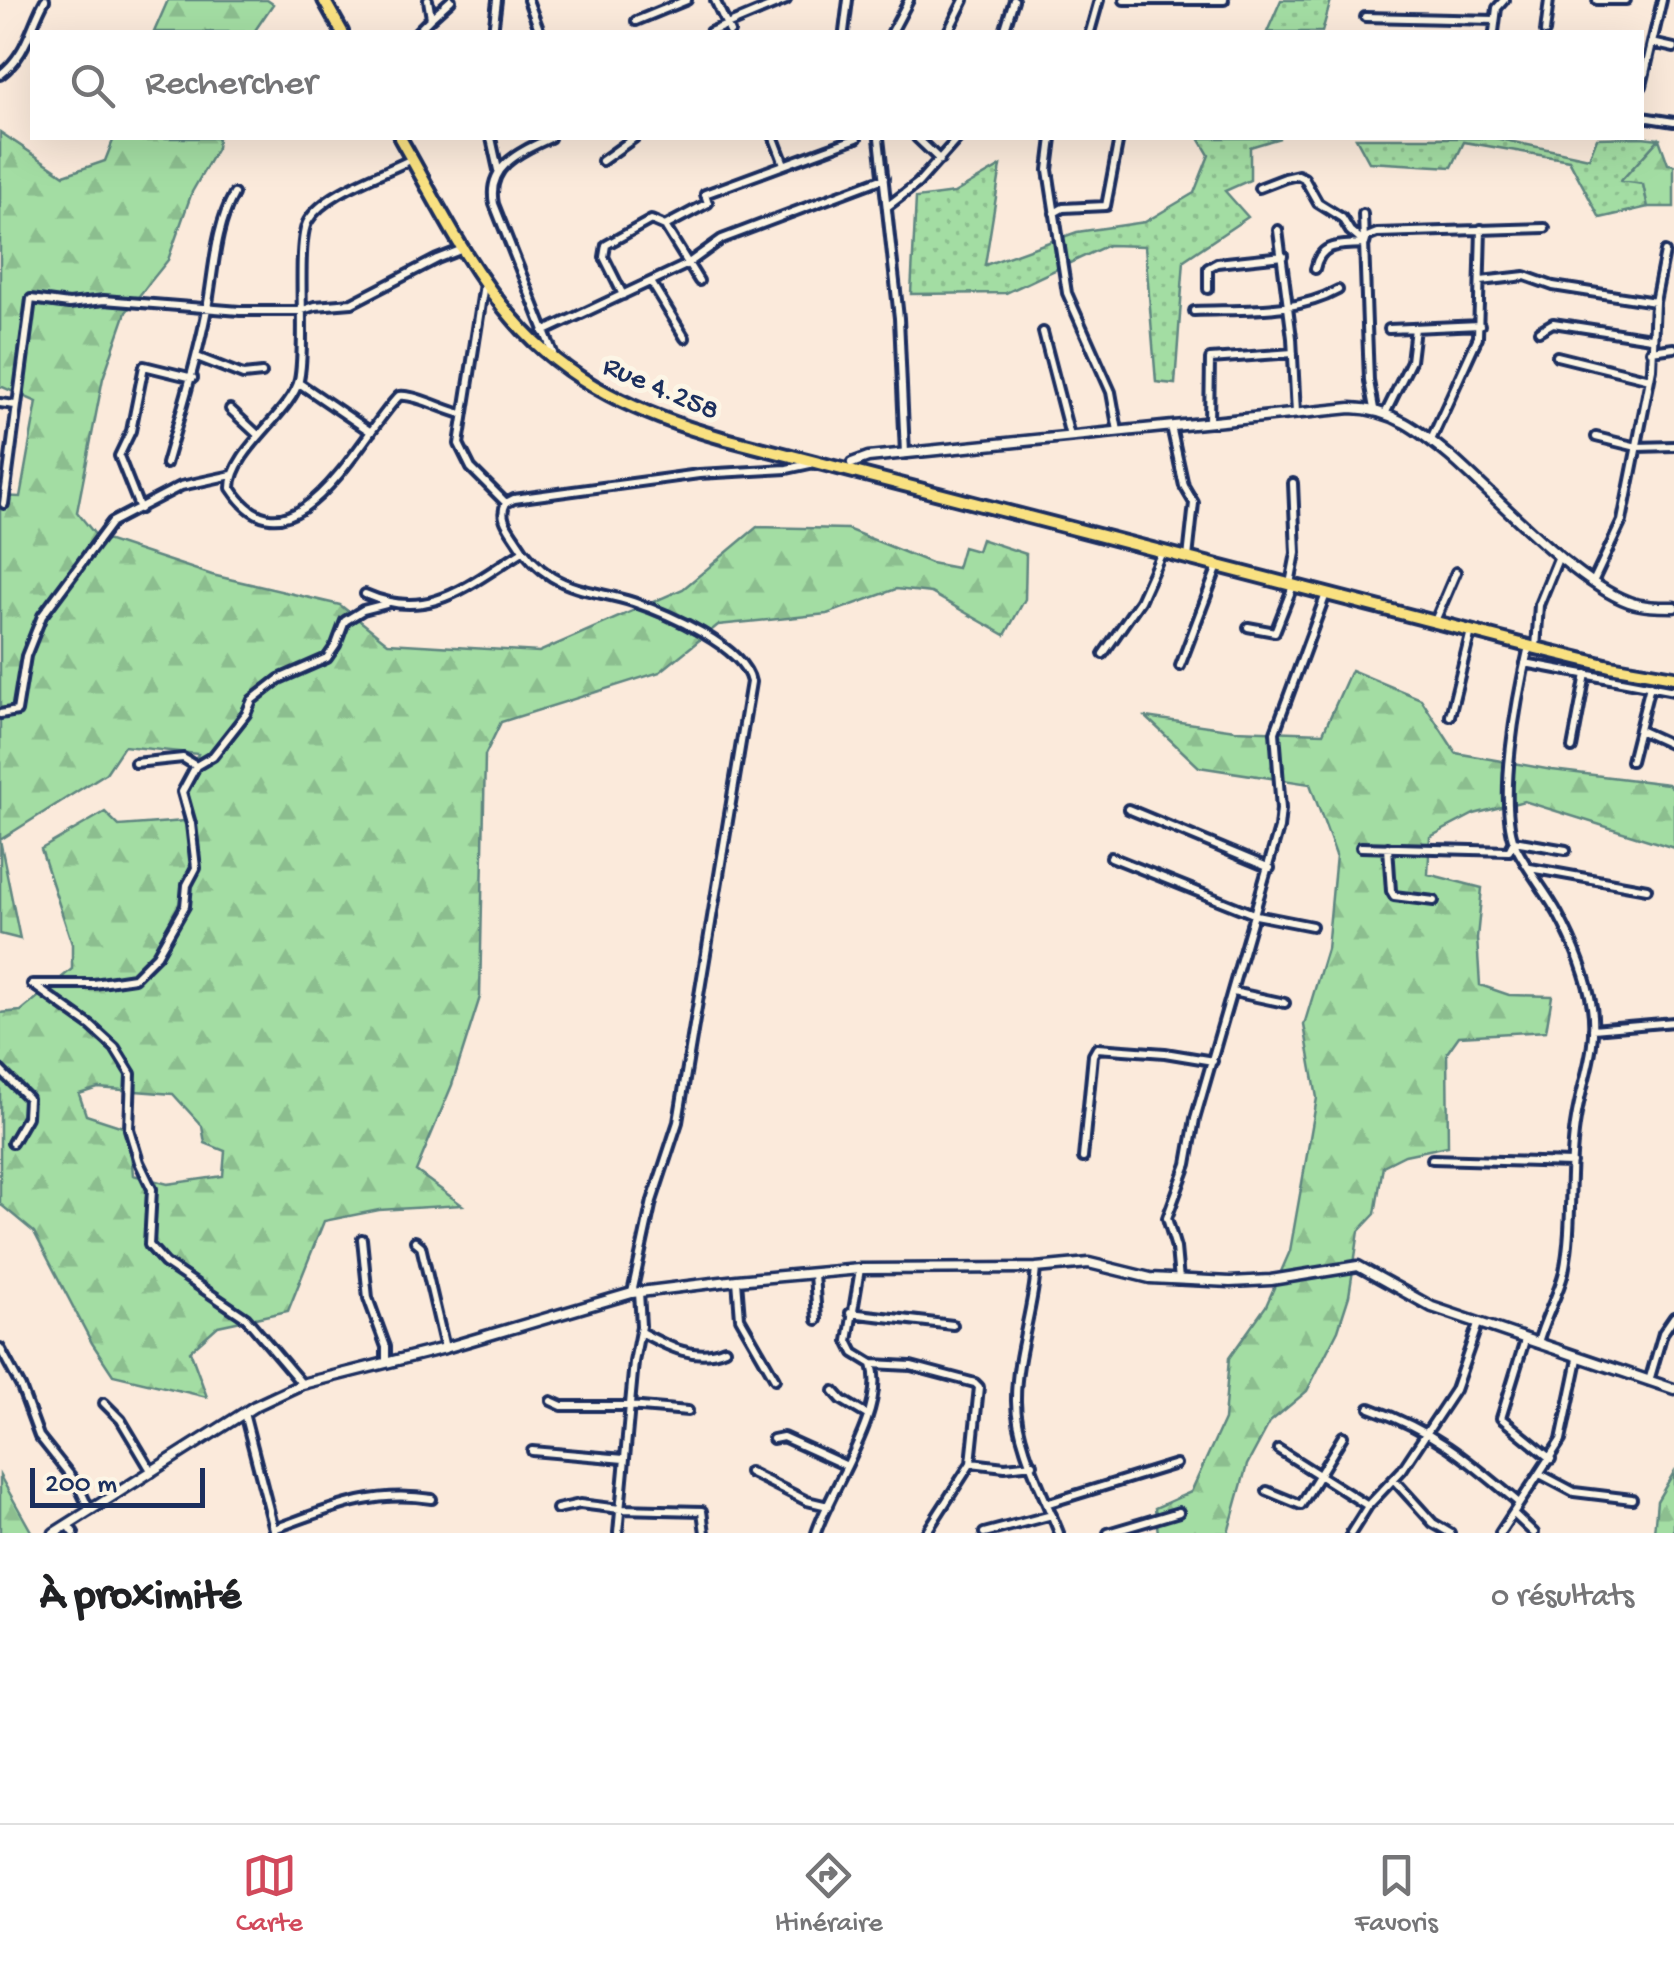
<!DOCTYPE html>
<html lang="fr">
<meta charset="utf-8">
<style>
:root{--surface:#fff;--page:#f2f2f2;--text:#202124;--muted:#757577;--line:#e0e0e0;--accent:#d1495b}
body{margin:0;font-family:"Gochi Hand",sans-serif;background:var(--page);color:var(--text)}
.scale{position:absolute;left:30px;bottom:25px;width:175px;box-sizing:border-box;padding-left:10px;border:5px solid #1b2f5e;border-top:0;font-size:28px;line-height:35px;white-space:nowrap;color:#1b2f5e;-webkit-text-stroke:8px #fcf5e5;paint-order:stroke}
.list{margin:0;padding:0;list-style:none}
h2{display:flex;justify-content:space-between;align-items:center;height:130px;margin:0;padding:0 40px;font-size:42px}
h2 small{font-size:32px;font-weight:400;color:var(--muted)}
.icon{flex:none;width:55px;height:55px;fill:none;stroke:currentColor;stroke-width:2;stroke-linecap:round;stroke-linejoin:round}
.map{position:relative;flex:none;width:1674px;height:1533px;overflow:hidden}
.search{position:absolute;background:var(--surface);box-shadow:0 10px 40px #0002;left:30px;right:30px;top:30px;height:110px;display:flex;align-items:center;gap:25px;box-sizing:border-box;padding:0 35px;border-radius:0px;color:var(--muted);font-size:38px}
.sheet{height:290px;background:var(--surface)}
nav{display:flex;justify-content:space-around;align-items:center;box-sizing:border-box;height:140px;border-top:2px solid var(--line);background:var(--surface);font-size:28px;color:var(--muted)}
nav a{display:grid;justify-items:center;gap:5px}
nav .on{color:var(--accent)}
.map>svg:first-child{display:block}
.grass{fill:url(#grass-dots);stroke:#5f8680;stroke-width:2.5}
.forest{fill:url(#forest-firs);stroke:#5f8680;stroke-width:2.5;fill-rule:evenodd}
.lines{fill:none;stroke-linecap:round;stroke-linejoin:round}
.minor-casing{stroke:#1b2f5e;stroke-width:14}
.tertiary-casing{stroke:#1b2f5e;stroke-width:15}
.secondary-casing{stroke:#1b2f5e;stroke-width:15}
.trunk-casing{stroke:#1b2f5e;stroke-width:18}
.minor{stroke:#fcf5e5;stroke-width:6}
.tertiary{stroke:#fcf5e5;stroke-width:8}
.secondary{stroke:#fcf5e5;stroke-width:8}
.trunk{stroke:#f9e181;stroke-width:10}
.labels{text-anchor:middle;stroke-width:10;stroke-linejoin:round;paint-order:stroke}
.street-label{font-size:30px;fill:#1b2f5e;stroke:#fcf5e5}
</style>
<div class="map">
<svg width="1674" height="1533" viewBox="0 0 1674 1533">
<defs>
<pattern id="grass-dots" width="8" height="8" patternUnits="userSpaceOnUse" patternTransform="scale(2.5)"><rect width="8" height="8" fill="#a3dda3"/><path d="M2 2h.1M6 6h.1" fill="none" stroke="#8cbe8f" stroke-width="1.8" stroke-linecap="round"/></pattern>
<pattern id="forest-firs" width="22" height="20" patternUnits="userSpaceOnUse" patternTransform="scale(2.5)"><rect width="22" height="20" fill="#a3dda3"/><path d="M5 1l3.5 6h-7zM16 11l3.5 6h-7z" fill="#8cbe8f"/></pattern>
</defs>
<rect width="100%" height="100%" fill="#fbeadb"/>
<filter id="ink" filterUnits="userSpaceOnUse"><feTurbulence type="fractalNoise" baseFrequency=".01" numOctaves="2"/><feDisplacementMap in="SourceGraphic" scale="20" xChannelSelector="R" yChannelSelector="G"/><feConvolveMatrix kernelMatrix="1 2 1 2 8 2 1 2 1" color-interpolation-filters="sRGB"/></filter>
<g filter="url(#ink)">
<!-- grass -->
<path class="grass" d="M1281 0H1331L1322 32H1267Z
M1642 137 1659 139 1622 180 1643 184 1648 207 1600 218 1569 160 1464 142 1452 167 1369 162 1356 138H1495L1589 158 1597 138Z
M1199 138H1280L1250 147V180L1225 191 1248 217 1184 260 1175 384 1156 382 1145 246 1108 245 1006 293 911 294 916 198 954 193 1001 166 985 265 1077 232 1145 222 1194 193 1209 155Z"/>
<!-- forest -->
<path class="forest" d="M168 0H267L273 4 254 32H154Z
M0 132 64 175 105 161 114 138H218L217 148 192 192 168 260 126 312 103 378 77 512 97 537 212 575 340 605 388 643 539 652 683 589 757 527 847 529 931 563 957 568 963 547 977 551 981 539 1026 554 1025 599 1005 635 931 593 896 589 827 614 718 625 660 672 501 722 485 755 480 997 452 1085 416 1171 462 1205 379 1210 324 1221 288 1311 218 1326 190 1351 207 1397 113 1375 92 1343 34 1232 0 1204V1013L21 1011 72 969V944L41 849 105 812 119 826 184 821 182 792 198 754 124 746 106 773 0 840 20 939 0 934V496L20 497 37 402 0 386ZM98 1088 173 1094 202 1126 205 1143 225 1151 223 1176 168 1184 133 1175 129 1129 86 1115 79 1094Z
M1659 139 1668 164 1674 165V207H1648L1643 184 1621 181Z
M1351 670 1421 699 1456 753 1552 770 1668 784 1674 789V848L1524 801 1474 814 1430 837 1428 874 1482 888 1477 938 1480 985 1509 995 1552 996 1546 1031 1459 1036 1447 1053 1448 1146 1405 1155 1383 1166 1375 1214 1359 1231 1349 1296 1338 1330 1307 1391 1270 1422 1247 1465 1228 1533H1158L1155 1508 1191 1492 1224 1420 1229 1358 1266 1306 1290 1251 1317 1098 1304 1025 1327 949 1336 855 1310 784 1199 767 1146 717 1235 730 1323 733Z
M1674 1472V1533H1654L1657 1501Z
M0 1476 32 1533H0Z"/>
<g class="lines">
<defs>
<path id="minor" d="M528 0 540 32
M715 0 730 32
M1124 0H1224
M1597 0H1626
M1365 17 1495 20
M431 18 451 0
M636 21 687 0
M417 32 431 18 428 0
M493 32 497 0
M710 32 786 0
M844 32 848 0
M892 32 909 0
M948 32 964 0
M1004 32 1014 0
M1090 32 1099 0
M1494 32 1497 8 1504 0
M1545 32 1549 0
M1652 43 1674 48
M0 75C27 55 30 27 45 0
M1642 86 1662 0
M1642 117 1674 122
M491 138 498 170
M550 138C520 152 486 166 494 204L553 353
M774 138 784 164
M879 138 899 318 905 454
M917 138 940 160
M1052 138 1048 170 1067 293 1111 392 1118 431
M412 159C381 175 325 192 308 221 295 243 307 344 299 380 291 413 231 451 231 488 292 582 363 431 399 396 415 394 444 410 462 414
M602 161 634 138
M1259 188 1285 178 1298 175 1304 178 1318 203 1342 218 1350 231 1364 243
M888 206 918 183 958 138
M1054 213 1063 208 1106 206 1119 138
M1363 214 1369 381 1374 409
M665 226 708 203 705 194 857 138
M1278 230 1292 338 1296 413
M1315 269C1321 241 1340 246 1365 244L1367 237 1377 233 1545 228
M1481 281 1525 276 1553 286 1655 302
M651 282 685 338
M484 284 459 444 471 468 506 503
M1208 289V268L1217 263 1283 256
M623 295 604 257 606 245 651 220 665 226 699 281
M1194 311C1241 309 1295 314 1338 290
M1389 329 1480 325
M1539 331 1553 323 1651 338
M543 332 686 265 722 239 884 178
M1043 332 1070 436
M1651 351 1674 348
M1557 356 1650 379
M197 357 243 375 262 373
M299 383 371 432
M0 403 15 405
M230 409 259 436
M1386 412 1411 361 1415 328
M1209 423 1210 359 1293 353
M1171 426 1184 486 1194 503 1188 558
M1596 437 1637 447 1674 446
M1431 440 1478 337 1481 229
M166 464C180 414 196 365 206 314 214 274 214 230 234 194
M4 504 31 299 69 304 104 300 240 311H300L315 306 352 303 437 259 463 249
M140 509 119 456 131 431 144 366 193 378
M1593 582 1622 521 1652 369 1655 302 1665 252
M1290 584 1296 553 1293 483
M365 594C430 623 469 584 523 551
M1435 621 1456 572
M1248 627 1275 632 1293 586
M1529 646C1518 693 1495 806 1517 849 1529 872 1546 892 1558 914 1573 942 1587 977 1592 1007 1598 1047 1582 1081 1576 1119 1567 1169 1574 1222 1564 1272 1558 1296 1544 1319 1538 1343
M1536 648 1539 605 1559 556
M1103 654 1140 601 1162 552
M1525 663 1674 691
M1180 666 1218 566
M0 714 17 711 26 656 42 616 112 522 181 486 232 475
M1450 716 1471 631
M1639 730 1674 746
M1572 748 1586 674
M1631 761 1650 686
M135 763 183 758 196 766
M1128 809 1270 868
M1361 847 1509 851 1514 841 1566 850
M1388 847 1391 891 1394 896 1434 901
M1111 857 1256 915 1312 926
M1530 868 1647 889
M1233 992 1285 1003
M1593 1029 1674 1022
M0 1070 28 1098 27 1117 12 1143
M1083 1158 1093 1055 1097 1048 1165 1053 1213 1061
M1432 1159 1572 1163
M362 1239 368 1298 386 1347V1363
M415 1241 421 1246 445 1348
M1036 1268C1033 1312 1016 1355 1016 1399 1015 1441 1044 1494 1059 1533
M814 1273 817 1320
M737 1280 740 1318 775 1379
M1179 1280 1176 1248 1167 1218 1187 1164 1195 1119 1279 828 1281 809 1275 732 1326 594
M632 1293 652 1201 678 1122 751 682C744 646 666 613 633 602 606 593 577 592 552 577 536 567 524 553 515 538 507 526 499 516 506 503L514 499 699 474 787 469 810 464
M850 1313 953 1325
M641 1332C667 1346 696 1362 725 1349
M1525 1340 1501 1418 1551 1459
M0 1348 21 1387 39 1436 78 1485 90 1511
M872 1364 911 1366 975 1383 979 1387 971 1463 926 1533
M1649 1381 1663 1333 1674 1317
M302 1384 246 1318 165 1263 149 1245 152 1189 139 1162 129 1129 131 1074 115 1048 91 1026 32 984H94L134 978 157 955 185 906 187 885 196 868 191 824 182 792 196 766 213 756 246 714 252 700 279 679 327 658 336 645 345 621 363 610 386 604
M834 1391 842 1400 867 1415
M551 1401 562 1406H629L688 1411
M104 1403 121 1420 152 1472
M1370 1408C1436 1432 1467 1459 1519 1503
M244 1413 275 1533
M773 1439 783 1437 847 1466
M1278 1449 1368 1506
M532 1451 624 1459
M971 1463 1005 1467 1033 1464
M749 1472 807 1501 828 1506
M1540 1474 1574 1492 1632 1499
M1394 1480 1433 1523 1450 1533
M1267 1491 1301 1505 1343 1436
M1049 1503 1176 1464
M557 1509 580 1504 620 1509 702 1511 705 1533
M1514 1514 1534 1533
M68 1525 74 1533
M274 1529C329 1509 372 1489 432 1499
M618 1533 634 1362 641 1326 639 1292
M816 1533C830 1489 887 1411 872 1364L854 1353 848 1341 860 1269
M984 1533 1052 1515
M1108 1533 1179 1512
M1351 1533 1368 1506 1402 1470 1455 1390 1478 1324
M1500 1533 1561 1440 1578 1359"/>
<path id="tertiary" d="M54 1533 255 1406 302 1384 445 1348 632 1293 737 1280 860 1269 1036 1268 1089 1263 1150 1278 1230 1282 1271 1280 1358 1266 1432 1307 1674 1389"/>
<path id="secondary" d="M852 463 868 457 1351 408C1393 409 1420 431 1451 457 1497 497 1575 583 1629 602 1643 607 1659 607 1674 607"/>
<path id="trunk" d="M324 0 342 32
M400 138C435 199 467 266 513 319 567 383 644 416 722 438L1536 648 1610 666 1674 677"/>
</defs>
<!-- minor casing -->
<use href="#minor" class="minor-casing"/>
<!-- tertiary casing -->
<use href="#tertiary" class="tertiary-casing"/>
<!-- secondary casing -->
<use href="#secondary" class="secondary-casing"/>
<!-- trunk casing -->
<use href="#trunk" class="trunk-casing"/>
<!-- minor -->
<use href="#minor" class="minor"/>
<!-- tertiary -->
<use href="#tertiary" class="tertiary"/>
<!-- secondary -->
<use href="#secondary" class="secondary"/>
<!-- trunk -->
<use href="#trunk" class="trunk"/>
</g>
</g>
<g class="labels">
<!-- street labels -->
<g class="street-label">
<text transform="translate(662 386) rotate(23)" y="10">Rue 4.258</text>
</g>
</g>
</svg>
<div class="scale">200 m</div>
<div class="search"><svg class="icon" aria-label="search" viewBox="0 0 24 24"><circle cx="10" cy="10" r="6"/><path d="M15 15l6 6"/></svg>Rechercher</div>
</div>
<section class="sheet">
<h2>À proximité<small>0 résultats</small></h2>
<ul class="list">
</ul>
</section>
<nav>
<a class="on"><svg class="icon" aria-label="map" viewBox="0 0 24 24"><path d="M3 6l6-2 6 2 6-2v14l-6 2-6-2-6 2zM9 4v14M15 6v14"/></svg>Carte</a>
<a><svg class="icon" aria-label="directions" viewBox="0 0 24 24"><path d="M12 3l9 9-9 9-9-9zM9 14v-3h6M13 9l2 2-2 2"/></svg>Itinéraire</a>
<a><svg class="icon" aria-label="saved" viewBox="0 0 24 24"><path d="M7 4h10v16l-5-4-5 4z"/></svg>Favoris</a>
</nav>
